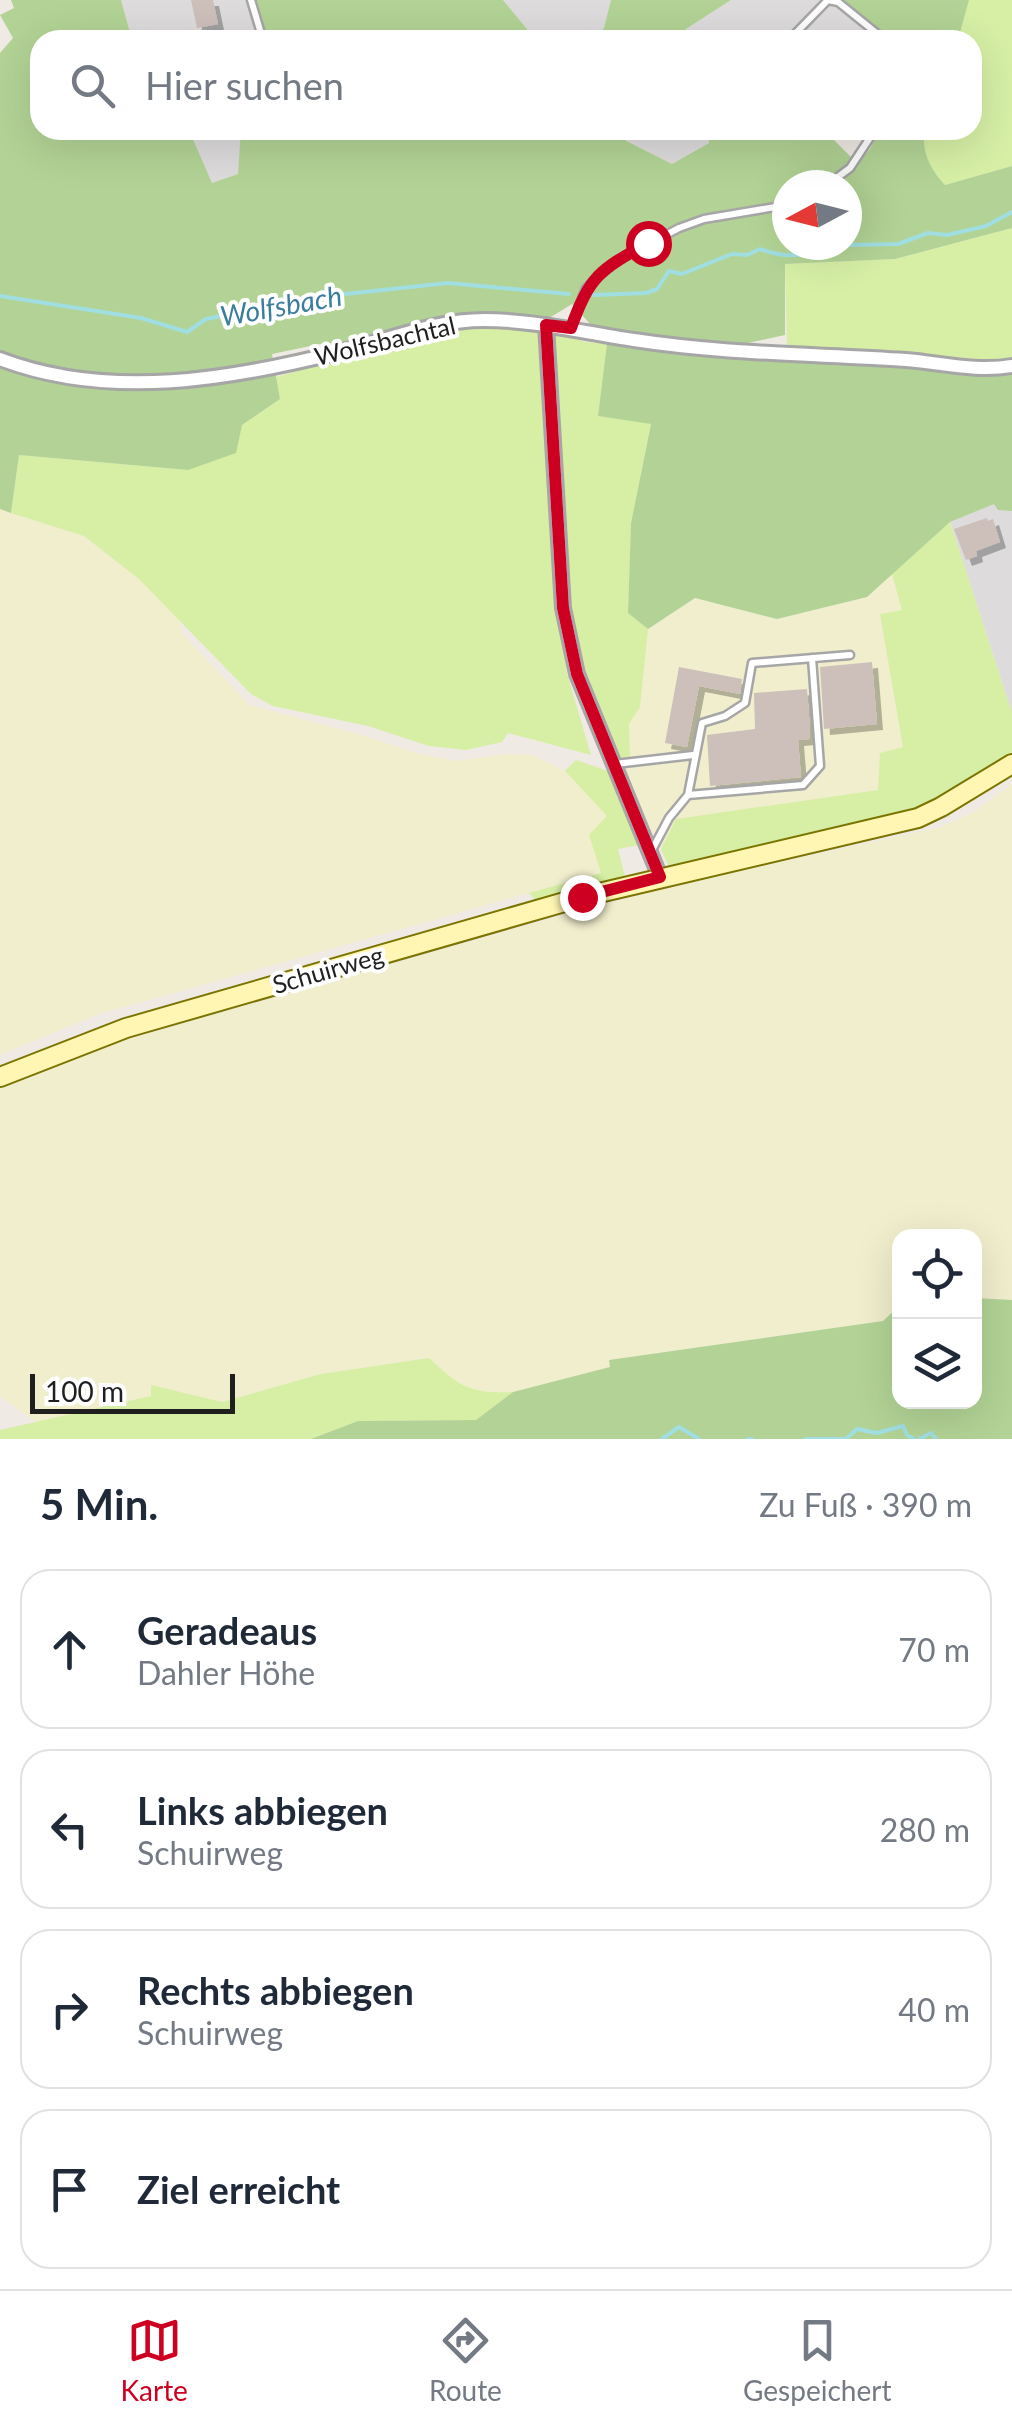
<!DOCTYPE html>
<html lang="de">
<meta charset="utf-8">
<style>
:root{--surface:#fff;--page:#f2f2f3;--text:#1f2937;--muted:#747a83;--line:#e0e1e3;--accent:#cd0022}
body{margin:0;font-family:Lato,sans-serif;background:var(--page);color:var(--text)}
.controls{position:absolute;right:30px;bottom:30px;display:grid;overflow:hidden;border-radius:20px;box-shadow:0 10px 40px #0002}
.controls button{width:90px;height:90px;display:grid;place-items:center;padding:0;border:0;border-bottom:2px solid var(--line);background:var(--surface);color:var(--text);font:50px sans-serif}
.compass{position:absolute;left:772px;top:170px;width:90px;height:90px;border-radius:50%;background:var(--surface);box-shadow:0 10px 40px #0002;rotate:263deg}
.scale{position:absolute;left:30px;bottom:25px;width:205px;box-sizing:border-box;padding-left:10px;border:5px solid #1f1f1f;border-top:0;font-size:28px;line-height:35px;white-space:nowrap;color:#1f1f1f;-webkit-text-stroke:8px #fff;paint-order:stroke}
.stop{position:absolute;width:30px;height:30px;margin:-22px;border:8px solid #cd0022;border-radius:50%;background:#fff}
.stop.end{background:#cd0022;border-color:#fff;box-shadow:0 2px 10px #0008}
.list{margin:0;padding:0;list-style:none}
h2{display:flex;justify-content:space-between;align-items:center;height:130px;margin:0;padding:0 40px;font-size:42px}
h2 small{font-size:32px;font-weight:400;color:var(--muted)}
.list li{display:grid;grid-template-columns:65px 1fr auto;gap:30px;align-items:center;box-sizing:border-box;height:160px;margin:0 20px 20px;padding:0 20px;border:2px solid var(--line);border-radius:30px}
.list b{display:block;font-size:38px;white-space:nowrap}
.list p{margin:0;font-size:32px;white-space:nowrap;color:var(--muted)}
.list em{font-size:32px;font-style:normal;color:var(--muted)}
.icon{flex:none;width:55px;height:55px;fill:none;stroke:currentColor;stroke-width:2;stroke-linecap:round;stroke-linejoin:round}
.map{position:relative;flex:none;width:1012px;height:1439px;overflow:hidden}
.search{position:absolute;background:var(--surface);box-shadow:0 10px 40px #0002;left:30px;right:30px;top:30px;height:110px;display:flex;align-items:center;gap:25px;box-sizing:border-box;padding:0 35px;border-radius:30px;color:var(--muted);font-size:38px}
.sheet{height:850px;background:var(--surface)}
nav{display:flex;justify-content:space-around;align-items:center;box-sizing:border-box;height:140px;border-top:2px solid var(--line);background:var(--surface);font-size:28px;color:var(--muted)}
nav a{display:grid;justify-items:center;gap:5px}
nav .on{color:var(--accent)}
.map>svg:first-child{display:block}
.residential{fill:#dddbdc}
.farmland{fill:#f1eecd}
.grass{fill:#d6efa5}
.forest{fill:#b2d395;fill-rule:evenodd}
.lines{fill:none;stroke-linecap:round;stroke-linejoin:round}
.stream{stroke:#a0dee2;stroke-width:4}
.building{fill:#cdbfba;filter:url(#shadow)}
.lane-casing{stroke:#a6a6a6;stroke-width:11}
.street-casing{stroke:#a6a6a6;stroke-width:18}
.secondary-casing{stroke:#7b7400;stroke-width:22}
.lane{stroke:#fff;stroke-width:6}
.street{stroke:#fff;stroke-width:12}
.secondary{stroke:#fff6b3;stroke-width:18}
.route{stroke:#cd0022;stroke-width:12}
.labels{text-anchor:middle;stroke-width:8;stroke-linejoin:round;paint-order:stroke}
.street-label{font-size:25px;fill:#1f1f1f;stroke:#fff}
.water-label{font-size:28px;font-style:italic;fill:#3b7d9e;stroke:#fff}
</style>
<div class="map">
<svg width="1012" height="1439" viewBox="0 0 1012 1439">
<defs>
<filter id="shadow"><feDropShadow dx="6" dy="6" stdDeviation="0" flood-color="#0004"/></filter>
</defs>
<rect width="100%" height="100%" fill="#f0eae4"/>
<!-- residential -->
<path class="residential" d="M121 0H254L265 40H132Z
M503 0H611V2L604 28 592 40H536Z
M731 0H826L878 40H681L686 29Z
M189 130H306L293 133 238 174 212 184Z
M617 130H707L709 143 672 164 617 135Z
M1012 370V713L950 522 995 503Z"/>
<!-- farmland -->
<path class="farmland" d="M0 509 83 536 139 579 179 619 182 633 249 705 362 735 416 753 457 761 506 754 532 755 565 771 608 816 601 873 99 1014 0 1055Z
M892 574 902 610 880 615 903 747 879 790 677 819 661 849 625 776 630 760 629 724 640 707 648 629 695 598 777 619 867 597Z
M1012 784V1300L975 1298 974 1236H900L899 1306 883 1321 610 1360 611 1367 513 1392 482 1393 457 1385 428 1358 321 1374 222 1402 152 1386V1396L36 1422 0 1396V1088L106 1045 577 911 683 883 941 827 974 812Z"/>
<!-- grass -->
<path class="grass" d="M969 0H1012V166L945 185C930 170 921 151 925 130H972V40H958Z
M1012 228V361L787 350 785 264 895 259Z
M478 325 538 331 544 340 558 607 567 673 591 755 508 733 502 742 466 750 429 746 368 726 273 706 251 694 139 579 84 536 11 513 19 455 188 470 242 425 280 399 276 377 454 327Z
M560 331 584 342 607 343 598 416 651 423 631 523 628 613 648 629 640 707 629 724 630 760 619 759 611 751 580 669 567 607 553 335Z
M950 522 1012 713V754L935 801 900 814 669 867 661 849 676 819 878 790 880 753 903 747 880 614 902 610 892 574Z
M576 760 608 771 639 845 618 849 625 877 537 902 529 893 601 873 589 835 607 816 565 771Z
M429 1358C460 1387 470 1394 513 1392L476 1420 358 1421 311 1439H0V1430L151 1396V1385L222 1402 321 1374Z"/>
<!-- forest -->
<path class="forest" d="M11 0H121L132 40H40V130H189L212 183 238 174 241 130H617V136L672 164 709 143 707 130H824L857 163 870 149 880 130H925C921 151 930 169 945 185L1012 166V228L895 259 785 264V335L734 346 629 336 592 326 572 304 546 320 488 314 442 319 346 345 325 343 272 354 280 399 242 425 236 453 188 470 19 455 11 513 0 509V53L13 38 0 15 14 8ZM787 185H847V245H787Z
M256 0H503L536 40H265Z
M611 0H731L686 29 681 40H592L604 28Z
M837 0H969L958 40H888Z
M607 343 800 360 1012 370V511L998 510 994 504 950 522 867 597 777 619 695 598 648 629 628 613 631 523 651 424 598 416Z
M975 1298 1012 1300V1439H311L358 1421 476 1420 513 1392 610 1367 609 1360 883 1321 899 1306 900 1402H974Z"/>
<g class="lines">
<!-- stream -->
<path class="stream" d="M847 245 898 244 928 233 947 235 986 226 1012 212
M594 295 646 293 657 289 669 271 682 274 732 254 747 255 760 249C781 257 804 259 824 245
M0 296 141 318 187 332 206 319 317 297 448 283 569 294
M662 1439 679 1427 699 1439
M747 1439H752
M805 1439H846L857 1429 877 1433 903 1426 907 1435 914 1439
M919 1439 931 1433 936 1439"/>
</g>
<!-- building -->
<path class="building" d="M191 0H213L218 24 197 28Z
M987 518 988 521 993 519 1000 542 976 551 977 556 966 560 954 529Z
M872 662 877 724 824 729 820 667Z
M679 667 742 679 740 694 699 686 687 747 665 743Z
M807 689 810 730 809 739 798 740 801 777 710 786 707 735 755 729 754 693Z"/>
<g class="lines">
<defs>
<path id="lane" d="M251 0 263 40
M789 40 828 0 838 2 885 40
M827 185 850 168 875 130
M571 327 586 288 616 261 679 228 704 219 787 205
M615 764 693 755
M688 795 803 785 820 766 812 658
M651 852 669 818 688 795 702 723 725 716 745 703 752 663 850 655"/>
<path id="street" d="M546 325 563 608 577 674 660 877
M0 359C110 401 233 379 343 351 389 340 435 320 484 320 535 320 584 333 634 340 724 354 815 354 906 360 942 363 977 372 1012 366"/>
<path id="secondary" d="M0 1077 126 1028 582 897 918 818 941 807 1012 764"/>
</defs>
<!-- lane casing -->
<use href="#lane" class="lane-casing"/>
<!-- street casing -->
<use href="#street" class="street-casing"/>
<!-- secondary casing -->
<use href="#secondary" class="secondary-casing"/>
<!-- lane -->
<use href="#lane" class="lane"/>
<!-- street -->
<use href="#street" class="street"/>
<!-- secondary -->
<use href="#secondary" class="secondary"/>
</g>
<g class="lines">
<!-- route -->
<path class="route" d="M582 897 660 877 577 674 563 608 546 325 571 328C590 275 600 270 648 243"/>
</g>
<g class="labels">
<!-- street labels -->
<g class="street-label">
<text transform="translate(385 341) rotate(-13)" y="9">Wolfsbachtal</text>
<text transform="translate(328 970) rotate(-16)" y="9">Schuirweg</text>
</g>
<!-- water labels -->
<g class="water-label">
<text transform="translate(281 306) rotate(-10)" y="10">Wolfsbach</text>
</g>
</g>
</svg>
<div class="controls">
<button><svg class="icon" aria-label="locate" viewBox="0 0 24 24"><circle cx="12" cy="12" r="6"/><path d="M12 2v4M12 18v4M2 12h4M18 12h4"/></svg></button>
<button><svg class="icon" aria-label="layers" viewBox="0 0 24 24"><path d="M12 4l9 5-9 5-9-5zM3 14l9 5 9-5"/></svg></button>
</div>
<svg class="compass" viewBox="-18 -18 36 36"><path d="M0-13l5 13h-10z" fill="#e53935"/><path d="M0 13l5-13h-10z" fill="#747a83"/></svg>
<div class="scale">100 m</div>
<div class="stop" style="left:648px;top:243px"></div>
<div class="stop end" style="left:582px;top:897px"></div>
<div class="search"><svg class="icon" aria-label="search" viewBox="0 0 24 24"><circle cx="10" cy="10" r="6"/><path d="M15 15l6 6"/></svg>Hier suchen</div>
</div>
<section class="sheet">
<h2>5 Min.<small>Zu Fuß · 390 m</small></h2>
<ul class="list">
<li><svg class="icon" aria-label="ahead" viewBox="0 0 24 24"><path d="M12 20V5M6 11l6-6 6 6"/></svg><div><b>Geradeaus</b><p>Dahler Höhe</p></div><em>70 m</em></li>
<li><svg class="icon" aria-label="left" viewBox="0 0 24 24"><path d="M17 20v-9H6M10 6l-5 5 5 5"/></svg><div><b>Links abbiegen</b><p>Schuirweg</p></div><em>280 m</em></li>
<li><svg class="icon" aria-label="right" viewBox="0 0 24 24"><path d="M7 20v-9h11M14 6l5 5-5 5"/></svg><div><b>Rechts abbiegen</b><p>Schuirweg</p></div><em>40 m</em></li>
<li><svg class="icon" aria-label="arrive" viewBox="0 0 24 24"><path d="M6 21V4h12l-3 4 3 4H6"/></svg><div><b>Ziel erreicht</b></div></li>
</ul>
</section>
<nav>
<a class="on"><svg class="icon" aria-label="map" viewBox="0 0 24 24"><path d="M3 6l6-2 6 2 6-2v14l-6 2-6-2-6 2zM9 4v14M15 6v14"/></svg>Karte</a>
<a><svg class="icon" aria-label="directions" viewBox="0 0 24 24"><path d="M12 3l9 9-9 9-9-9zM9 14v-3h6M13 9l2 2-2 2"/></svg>Route</a>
<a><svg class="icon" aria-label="saved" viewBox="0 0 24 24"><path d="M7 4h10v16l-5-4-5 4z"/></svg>Gespeichert</a>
</nav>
